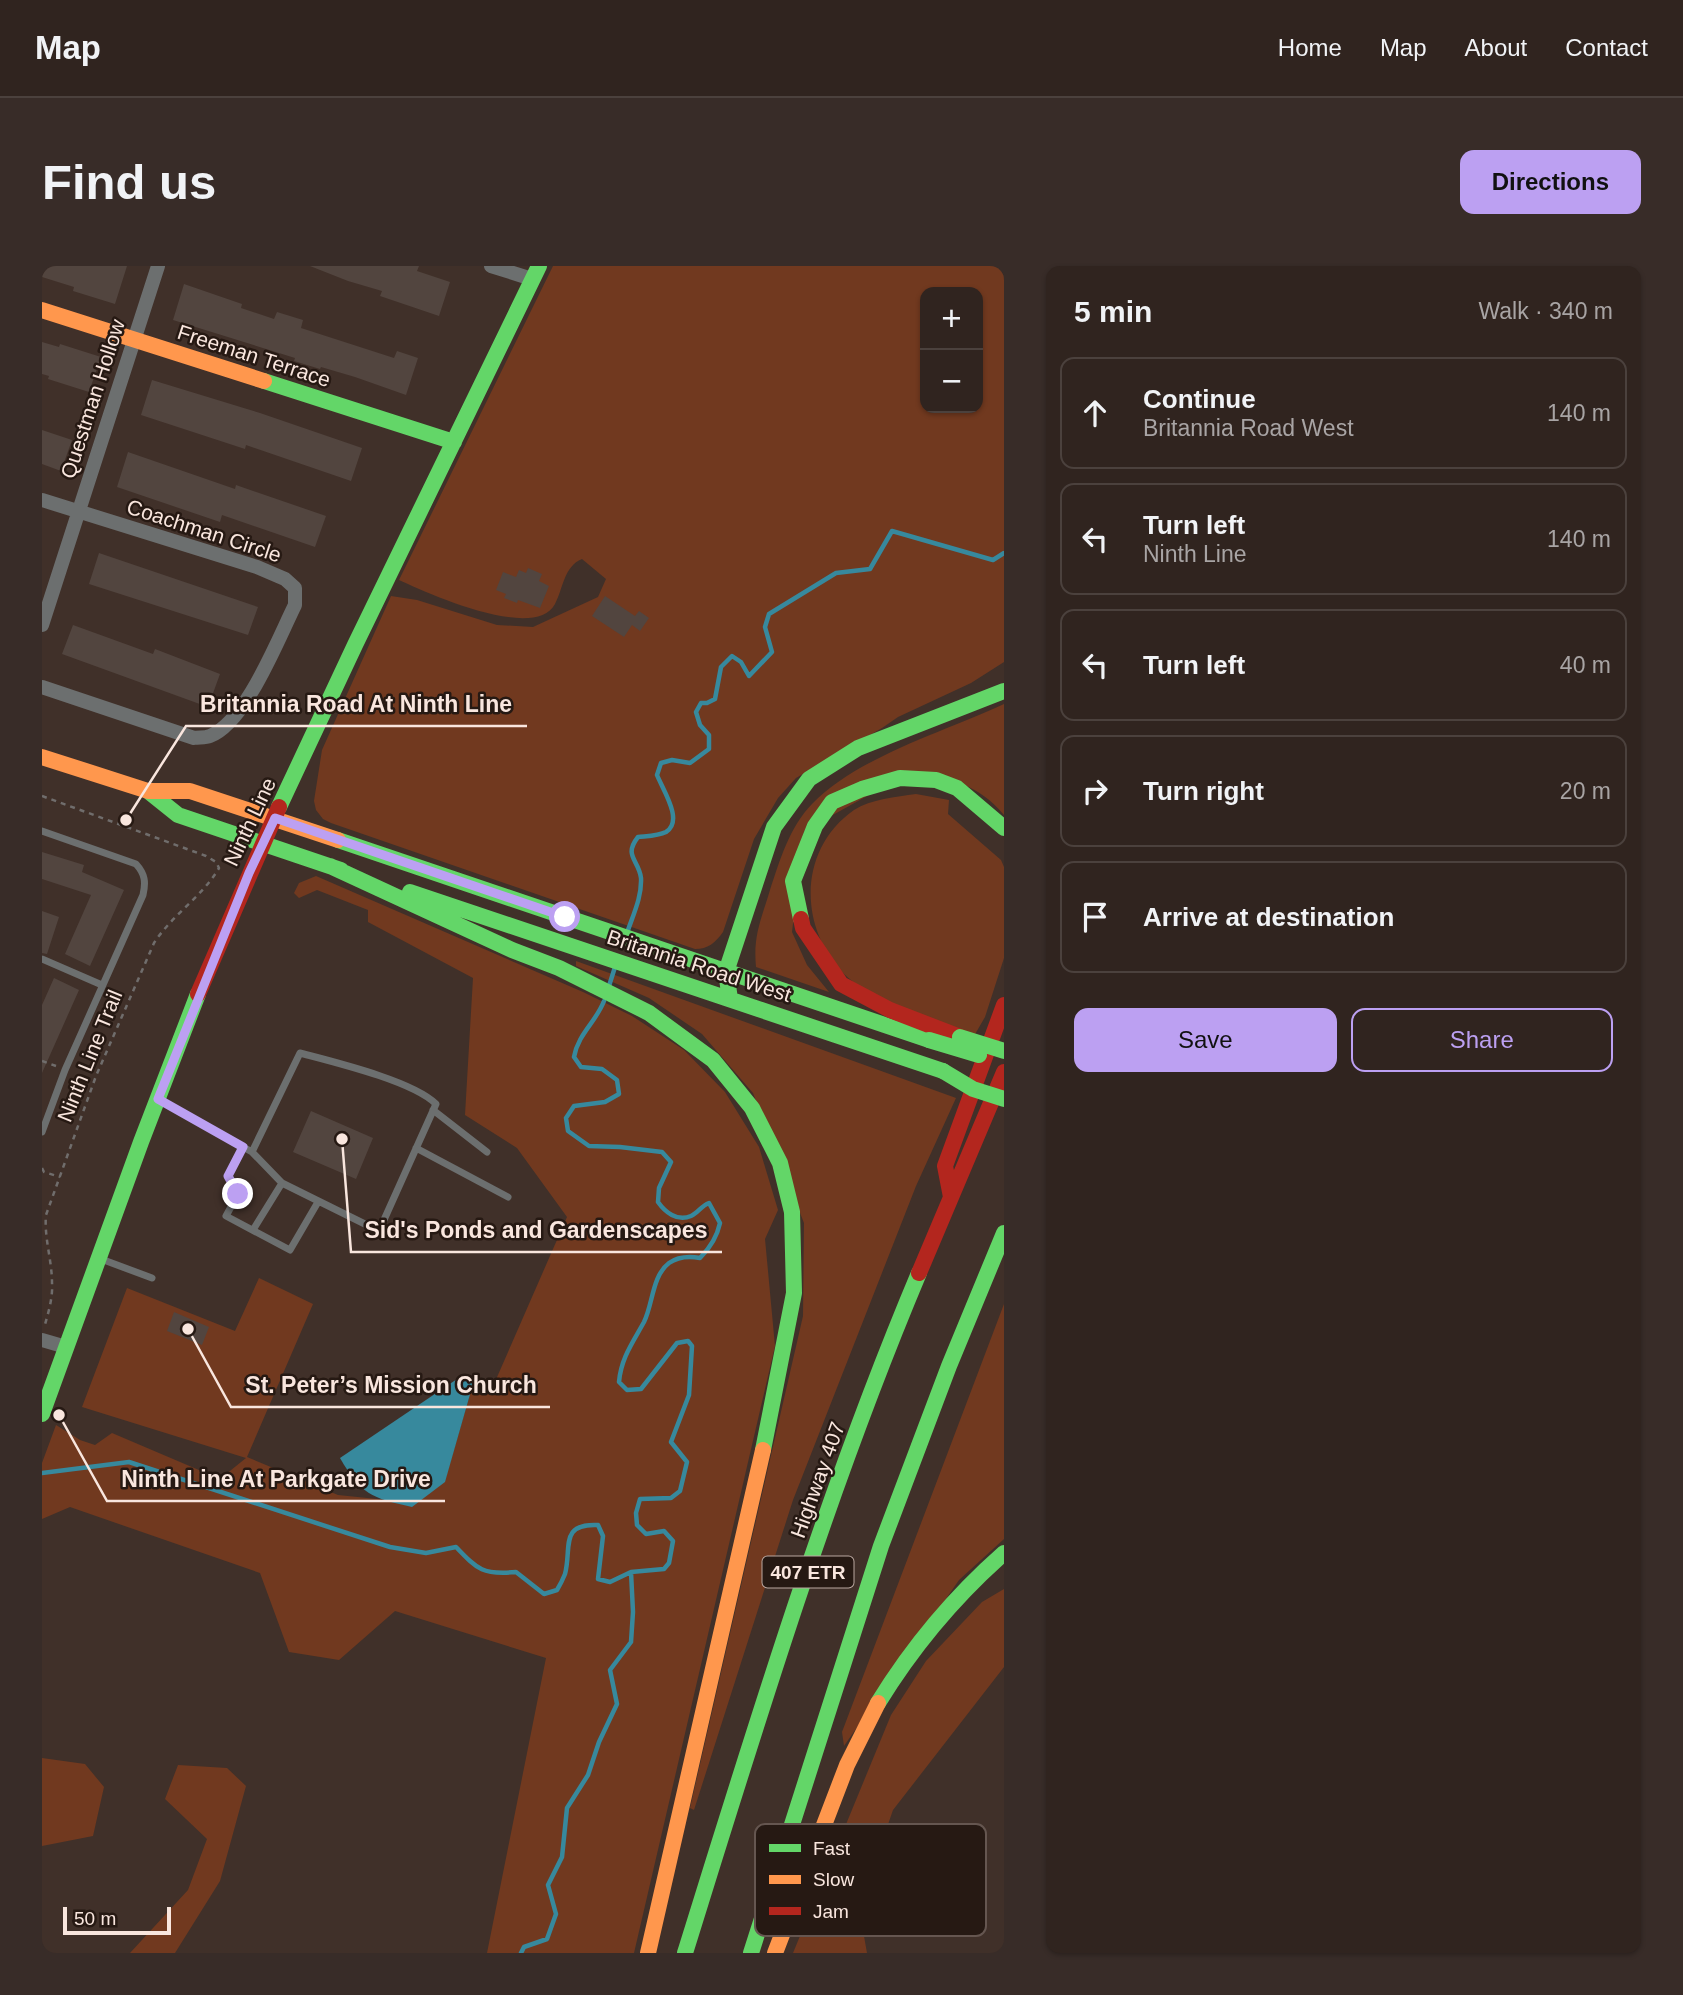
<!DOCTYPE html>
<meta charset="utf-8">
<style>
:root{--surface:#30241f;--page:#382c28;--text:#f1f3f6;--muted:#a8a4a4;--line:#4b413d;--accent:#bca0f2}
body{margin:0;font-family:Arial,sans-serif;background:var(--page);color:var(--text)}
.controls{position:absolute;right:21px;top:21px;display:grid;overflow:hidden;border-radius:14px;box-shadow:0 2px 5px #0004}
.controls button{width:63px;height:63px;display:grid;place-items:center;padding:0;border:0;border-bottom:2px solid var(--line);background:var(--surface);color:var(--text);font:35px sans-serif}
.scale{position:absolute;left:21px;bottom:18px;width:108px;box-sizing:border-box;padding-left:7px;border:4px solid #f9e6de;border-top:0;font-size:19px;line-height:24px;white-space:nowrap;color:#f9e6de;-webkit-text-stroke:5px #261913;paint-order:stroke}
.stop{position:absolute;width:21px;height:21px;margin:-16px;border:5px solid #bca0f2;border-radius:50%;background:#fff}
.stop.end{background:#bca0f2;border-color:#fff;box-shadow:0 2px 7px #0008}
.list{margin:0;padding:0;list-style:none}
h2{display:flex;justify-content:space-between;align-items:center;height:91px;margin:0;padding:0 28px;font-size:30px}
h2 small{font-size:23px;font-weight:400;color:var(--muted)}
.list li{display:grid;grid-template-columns:46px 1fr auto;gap:21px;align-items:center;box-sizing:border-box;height:112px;margin:0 14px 14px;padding:0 14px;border:2px solid var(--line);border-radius:14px}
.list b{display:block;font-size:26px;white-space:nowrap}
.list p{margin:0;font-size:23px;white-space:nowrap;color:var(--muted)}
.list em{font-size:23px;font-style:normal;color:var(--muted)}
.actions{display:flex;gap:14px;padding:21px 28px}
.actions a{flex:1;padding:16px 0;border:2px solid var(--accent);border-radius:14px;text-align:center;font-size:24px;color:var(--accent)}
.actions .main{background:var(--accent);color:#111}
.icon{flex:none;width:38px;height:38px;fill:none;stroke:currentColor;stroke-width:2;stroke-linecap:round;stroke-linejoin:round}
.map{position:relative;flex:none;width:962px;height:1687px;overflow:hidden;border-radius:14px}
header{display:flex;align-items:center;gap:42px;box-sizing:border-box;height:98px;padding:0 35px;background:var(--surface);border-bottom:2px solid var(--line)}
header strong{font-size:33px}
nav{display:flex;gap:38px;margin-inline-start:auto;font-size:24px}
.intro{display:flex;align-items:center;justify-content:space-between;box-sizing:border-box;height:168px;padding:0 42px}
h1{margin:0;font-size:49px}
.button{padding:18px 32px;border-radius:14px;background:var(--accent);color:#111;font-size:24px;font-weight:700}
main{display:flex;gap:42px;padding:0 42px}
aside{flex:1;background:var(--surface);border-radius:14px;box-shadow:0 2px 5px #0004}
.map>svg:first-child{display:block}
.green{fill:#71391f;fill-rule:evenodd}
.water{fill:#37899d}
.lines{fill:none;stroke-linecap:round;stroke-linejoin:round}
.stream{stroke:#37899d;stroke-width:4.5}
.building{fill:#52453f}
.path{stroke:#706d6c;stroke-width:2.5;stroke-dasharray:5 5;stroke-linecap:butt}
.lane{stroke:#6c6f6f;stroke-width:7}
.street{stroke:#6c6f6f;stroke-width:14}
.fast{stroke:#63d668;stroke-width:16}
.slow{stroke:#ff974d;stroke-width:16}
.jam{stroke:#b3261e;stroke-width:16}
.fast-bridge{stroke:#63d668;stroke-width:16}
.route{stroke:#bca0f2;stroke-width:9}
.labels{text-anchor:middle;stroke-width:5;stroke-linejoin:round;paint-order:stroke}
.shield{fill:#261913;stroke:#baa8a1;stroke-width:2}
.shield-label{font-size:19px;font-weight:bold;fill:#f9e6de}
.street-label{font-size:21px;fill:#f9e6de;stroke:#261913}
.key{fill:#261913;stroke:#655650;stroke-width:2}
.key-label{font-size:19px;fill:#f9e6de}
.leader{fill:none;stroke:#f9e6de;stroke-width:2.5}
.callout-dot{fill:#f9e6de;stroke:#261913;stroke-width:2.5}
.callout-label{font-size:23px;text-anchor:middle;font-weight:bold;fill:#f9e6de;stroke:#261913;stroke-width:5;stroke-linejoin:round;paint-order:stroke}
</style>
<header>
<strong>Map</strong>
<nav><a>Home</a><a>Map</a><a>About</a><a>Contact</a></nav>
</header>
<div class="intro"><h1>Find us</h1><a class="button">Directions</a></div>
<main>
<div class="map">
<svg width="962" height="1687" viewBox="0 0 962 1687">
<rect width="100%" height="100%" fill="#403029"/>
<!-- green -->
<path class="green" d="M511 0H962V396L929 417 856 451 840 462 754 512 736 532 712 573 681 666C673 677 666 683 653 683L289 557 281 553 274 544 272 535 280 484 349 330 375 334 455 359 491 361 556 331 564 313 540 293C522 300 521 323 513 338 493 376 385 327 357 314ZM883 26H936V142H883Z
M962 438V549C935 517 910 514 870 505L762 565 750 666 765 699 787 726 714 701C711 670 719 654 728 624 738 594 747 562 770 538 815 491 902 466 962 438Z
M874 528 907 534 906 548 959 594 962 601V692L943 751 932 770C891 754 834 739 802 708 756 661 756 583 812 544 829 533 854 531 874 528Z
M274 610 541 726 590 750 642 784 683 826 717 881 736 944 723 973 733 1080 592 1687H445L504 1392 353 1345 297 1394 247 1386 218 1307 28 1241 0 1253V1197L14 1159 38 1174 53 1179 70 1167 178 1213 204 1192 40 1141 85 1022 193 1065 217 1012 271 1038 205 1191 296 1229 335 1233 370 1240 403 1214 431 1118H452L525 951 475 882 423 849 431 712 326 656V644L275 624 257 632 252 627 257 617Z
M534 695 914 832 874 920 751 1234 652 1544 648 1542 761 1050 762 957 711 827 660 768 607 732 534 700Z
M962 1038V1273L917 1314 802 1480 800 1466Z
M962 1323V1401L851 1544 817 1642 825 1687H751L849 1449 884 1395 940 1336Z
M0 1492 43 1498 62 1521 51 1570 0 1580Z
M136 1499 185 1502 204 1520 178 1615 133 1687H88L146 1624 165 1573 123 1533Z"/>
<!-- water -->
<path class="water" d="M421 1109 431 1118 403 1216 370 1241C329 1232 319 1228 298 1192Z"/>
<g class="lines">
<!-- stream -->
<path class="stream" d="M585 667C591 649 600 631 599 612 597 594 581 590 596 571 605 570 616 570 624 566 642 555 621 524 615 509L619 497 630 494 648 497 667 483V469L658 459 654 446 659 437H665L673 433 679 401 690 390 699 396 707 410 730 386 723 361 727 348 794 307 828 303 850 265 951 294 962 287
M567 720 573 701
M0 1207 87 1196 348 1281 384 1287 414 1281C436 1304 441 1309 474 1306L502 1328 515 1324C518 1319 521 1313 523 1308 530 1282 517 1257 556 1259L561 1270 556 1313 568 1316 589 1306 622 1303 627 1297 631 1275 622 1265 604 1268 595 1259 594 1247 598 1233 629 1232 638 1225 645 1196 629 1176 647 1129 650 1080 646 1075 635 1077 599 1123 585 1124 577 1116C579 1092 591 1076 602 1056 611 1038 610 1010 627 997 637 990 647 990 658 992 669 981 675 971 678 957L667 937C659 940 656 947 649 950 635 956 623 946 616 936L617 922 629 896 620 886 578 881 547 880 526 865 524 852 532 840 563 836 577 828 575 814 560 803 539 801 532 791C536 768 554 756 562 735
M479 1687 482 1681 505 1673 514 1648 506 1619 520 1591 525 1542 546 1509 557 1476 575 1438 568 1404 589 1376 591 1346 589 1306"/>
</g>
<!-- building -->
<path class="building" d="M0 0H85L73 38 31 25 32 21 0 11Z
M268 0H377L375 5 408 16 397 50 338 30 340 25 306 15Z
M142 18 200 38 199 42 232 53 235 46 261 54 259 62 352 92 355 85 376 92 364 129 313 111 279 101 278 103 252 95 253 92 131 54Z
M0 76 17 81 18 78 59 91 47 126 6 113 7 110 0 108Z
M110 114 218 147 320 182 309 215 204 179 203 183 99 149Z
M0 164 30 174 19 205 0 198Z
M86 186 193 223 194 219 284 250 273 281 180 249 178 256 75 221Z
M57 287 216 341 206 369 47 318Z
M486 302 500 308 497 315 507 320 498 342 476 334 475 337 462 332 464 328 454 324 461 306 474 311 477 304 484 307Z
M563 330 593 350 597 345 607 352 598 365 590 359 582 371 550 350Z
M31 359 111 388 113 383 178 408 166 441 20 388Z
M0 586 42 599 40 606 82 624 48 700 23 688 49 629 0 613Z
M0 645 17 651 5 688 0 687Z
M12 712 37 724 0 807V739Z
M269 845 331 872 314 913 251 886Z
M132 1046 167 1061 160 1079 125 1065Z"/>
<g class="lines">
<!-- path -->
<path class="path" d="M0 530 164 590 174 596 177 602C160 631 130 649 112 677L54 810 4 949C2 972 10 994 10 1017 11 1032 6 1048 2 1062
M0 795 14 800
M0 902 2 906 18 911"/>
<!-- lane -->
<path class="lane" d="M0 565 94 598C103 608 104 616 101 629L23 804 0 866
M0 693 60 719
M116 833 210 886 240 917 337 965 394 838C371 815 292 796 258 787L210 886
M391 844 445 886
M201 881 186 910 196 928 184 950 248 984 276 936
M374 882 466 931
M211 964 240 917
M59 993 110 1012"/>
<!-- street -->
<path class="street" d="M449 0 490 13
M0 234 215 301 243 313 253 322V339C236 373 204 456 168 470 163 472 157 471 152 472L0 421
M0 359 116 0
M0 1074 24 1081"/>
<!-- fast -->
<path class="fast" d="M222 115 412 176
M106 525 136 549 299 604
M237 541 313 379 497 0
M296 574 887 774
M288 600 470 684 517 702 607 747 671 794 710 842 738 897 750 946 752 1027 721 1184
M368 626 901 805
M759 653 751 615 773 560 790 536 820 523 858 512 894 514 915 522 962 562
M688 733 684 706 732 561 767 513 816 482 962 425
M0 1148 99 876 156 728
M836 1437C871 1380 912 1331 962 1287
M643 1687C714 1459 784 1228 877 1007
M709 1687 839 1280 907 1100 962 967"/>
<!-- slow -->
<path class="slow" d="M0 44 222 115
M0 491 106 525H148L296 574
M606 1687 721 1184
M733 1687 805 1499 836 1437"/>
<!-- jam -->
<path class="jam" d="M759 653 761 662 799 718 848 744 918 771
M156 728 237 541
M909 931 903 900 962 739
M877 1007 962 806"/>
<!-- fast-bridge -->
<path class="fast-bridge" d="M918 771 962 785
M887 774 937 789
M901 805 931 823 962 833"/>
</g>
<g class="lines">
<!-- route -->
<path class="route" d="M196 928 186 910 201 881 116 833 207 607 233 552 523 651"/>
</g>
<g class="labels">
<!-- shield labels -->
<rect class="shield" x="720.5" y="1290.5" width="91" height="31" rx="5"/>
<g class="shield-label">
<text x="766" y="1313">407 ETR</text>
</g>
<!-- street labels -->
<g class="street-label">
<text transform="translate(212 90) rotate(18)" y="7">Freeman Terrace</text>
<text transform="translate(51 133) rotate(-72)" y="7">Questman Hollow</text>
<text transform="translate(162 265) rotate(18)" y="7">Coachman Circle</text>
<text transform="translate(208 556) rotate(-65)" y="7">Ninth Line</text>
<text transform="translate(657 700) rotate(18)" y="7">Britannia Road West</text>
<text transform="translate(48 790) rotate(-68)" y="7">Ninth Line Trail</text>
<text transform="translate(776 1214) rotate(-70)" y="7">Highway 407</text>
</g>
</g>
<!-- legend -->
<rect x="713" y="1558" width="231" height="112" rx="10" class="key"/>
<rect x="727" y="1578" width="32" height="8" fill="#63d668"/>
<rect x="727" y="1609" width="32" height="9" fill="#ff974d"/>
<rect x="727" y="1641" width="32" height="8" fill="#b3261e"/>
<g class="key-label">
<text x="771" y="1589">Fast</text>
<text x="771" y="1620">Slow</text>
<text x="771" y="1652">Jam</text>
</g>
<!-- callouts -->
<path class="leader" d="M84 554L144 460H485M300 873L309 986H680M146 1063L189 1141H508M17 1149L65 1235H403"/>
<g class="callout-dot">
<circle cx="84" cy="554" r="7"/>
<circle cx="300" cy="873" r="7"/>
<circle cx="146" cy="1063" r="7"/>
<circle cx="17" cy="1149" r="7"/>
</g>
<g class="callout-label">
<text x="314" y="446">Britannia Road At Ninth Line</text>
<text x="494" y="972">Sid's Ponds and Gardenscapes</text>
<text x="349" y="1127">St. Peter’s Mission Church</text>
<text x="234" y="1221">Ninth Line At Parkgate Drive</text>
</g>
</svg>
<div class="controls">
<button>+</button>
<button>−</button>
</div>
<div class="scale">50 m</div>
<div class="stop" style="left:523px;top:651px"></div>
<div class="stop end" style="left:196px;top:928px"></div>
</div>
<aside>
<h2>5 min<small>Walk · 340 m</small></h2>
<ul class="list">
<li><svg class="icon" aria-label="ahead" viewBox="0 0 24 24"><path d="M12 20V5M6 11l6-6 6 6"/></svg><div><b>Continue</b><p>Britannia Road West</p></div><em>140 m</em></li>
<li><svg class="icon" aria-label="left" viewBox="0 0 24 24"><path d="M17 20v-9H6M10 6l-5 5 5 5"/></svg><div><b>Turn left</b><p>Ninth Line</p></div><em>140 m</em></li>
<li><svg class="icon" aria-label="left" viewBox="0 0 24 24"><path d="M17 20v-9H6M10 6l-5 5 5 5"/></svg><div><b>Turn left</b></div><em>40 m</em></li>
<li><svg class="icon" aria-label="right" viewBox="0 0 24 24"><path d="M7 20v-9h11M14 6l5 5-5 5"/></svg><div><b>Turn right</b></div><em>20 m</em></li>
<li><svg class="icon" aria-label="arrive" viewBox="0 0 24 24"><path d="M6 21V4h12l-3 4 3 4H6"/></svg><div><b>Arrive at destination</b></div></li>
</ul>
<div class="actions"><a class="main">Save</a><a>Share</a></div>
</aside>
</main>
